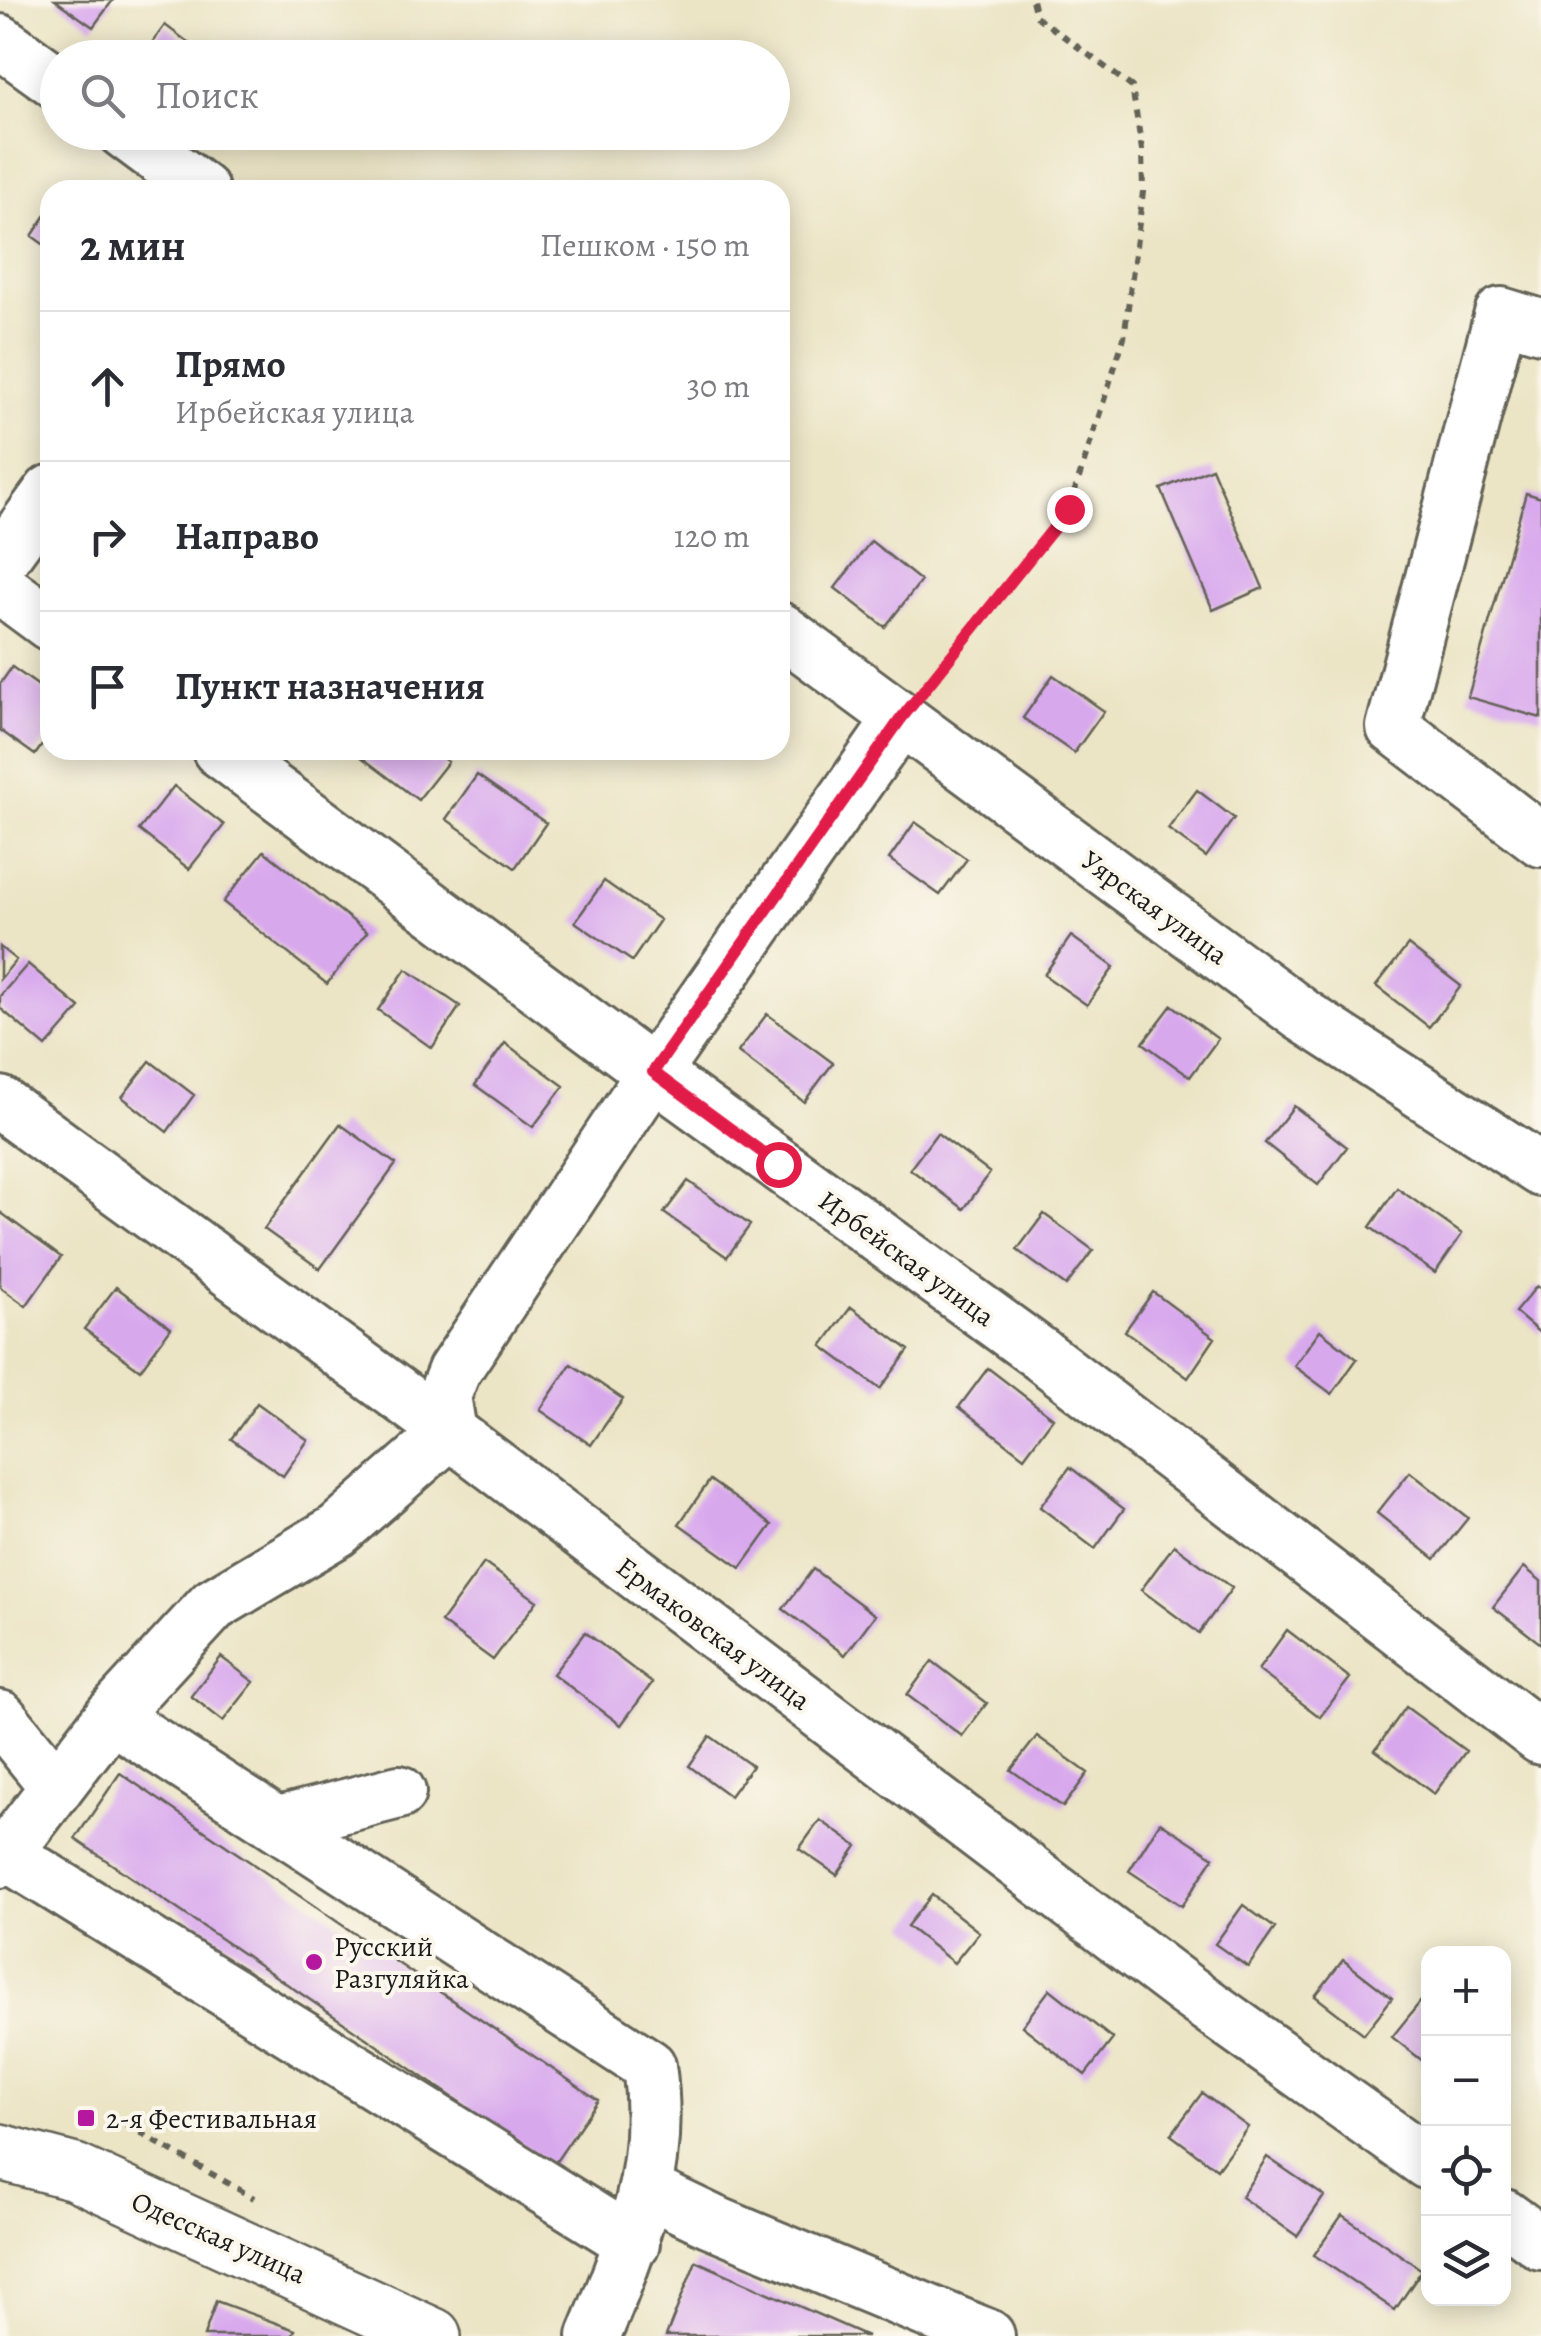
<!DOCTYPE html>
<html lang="ru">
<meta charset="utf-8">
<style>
:root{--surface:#fff;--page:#f7f7f7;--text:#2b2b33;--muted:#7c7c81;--line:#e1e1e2}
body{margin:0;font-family:Alegreya,serif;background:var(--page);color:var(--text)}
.controls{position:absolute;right:30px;bottom:30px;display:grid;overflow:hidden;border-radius:20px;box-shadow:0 5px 25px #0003}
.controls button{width:90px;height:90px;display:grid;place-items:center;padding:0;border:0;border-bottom:2px solid var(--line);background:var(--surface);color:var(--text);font:50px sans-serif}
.stop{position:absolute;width:30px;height:30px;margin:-22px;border:8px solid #e11d48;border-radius:50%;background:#fff}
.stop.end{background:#e11d48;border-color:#fff;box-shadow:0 2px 10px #0008}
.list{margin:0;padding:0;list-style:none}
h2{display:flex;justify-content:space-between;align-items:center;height:130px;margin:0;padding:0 40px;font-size:42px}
h2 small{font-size:32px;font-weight:400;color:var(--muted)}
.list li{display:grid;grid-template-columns:65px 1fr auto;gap:30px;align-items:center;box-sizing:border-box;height:150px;padding:0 40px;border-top:2px solid var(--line)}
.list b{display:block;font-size:38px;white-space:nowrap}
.list p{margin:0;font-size:32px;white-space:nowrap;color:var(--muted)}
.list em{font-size:32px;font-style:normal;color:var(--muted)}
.icon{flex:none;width:55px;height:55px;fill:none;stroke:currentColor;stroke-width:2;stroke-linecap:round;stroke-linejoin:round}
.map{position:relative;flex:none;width:1541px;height:2336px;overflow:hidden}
.search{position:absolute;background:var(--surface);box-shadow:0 5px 25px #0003;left:40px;top:40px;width:750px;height:110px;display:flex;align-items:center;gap:25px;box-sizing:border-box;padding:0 35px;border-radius:55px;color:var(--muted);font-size:38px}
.panel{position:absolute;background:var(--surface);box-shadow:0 5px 25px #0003;left:40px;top:180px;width:750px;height:580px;border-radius:30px}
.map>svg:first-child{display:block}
.building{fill:#d8a8ed}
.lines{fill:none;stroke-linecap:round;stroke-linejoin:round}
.minor-casing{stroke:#646257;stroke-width:58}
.major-casing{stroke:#646257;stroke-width:60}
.path{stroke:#646257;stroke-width:6;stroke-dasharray:8 8;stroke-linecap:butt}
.minor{stroke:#fff;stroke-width:52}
.major{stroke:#fff;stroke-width:55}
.route{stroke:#e11d48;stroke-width:12}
.poi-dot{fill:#b5179e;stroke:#fbf7ec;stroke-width:4}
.labels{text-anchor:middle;stroke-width:8;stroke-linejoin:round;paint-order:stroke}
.street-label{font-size:28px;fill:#1c1c1c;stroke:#fbf7ec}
.poi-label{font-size:28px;fill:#1c1c1c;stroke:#fbf7ec;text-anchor:start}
</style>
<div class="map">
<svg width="1541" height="2336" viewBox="0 0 1541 2336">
<rect width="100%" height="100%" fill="#fbf7ec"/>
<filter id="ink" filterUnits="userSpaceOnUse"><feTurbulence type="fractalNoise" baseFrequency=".01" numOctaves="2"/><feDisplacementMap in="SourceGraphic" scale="20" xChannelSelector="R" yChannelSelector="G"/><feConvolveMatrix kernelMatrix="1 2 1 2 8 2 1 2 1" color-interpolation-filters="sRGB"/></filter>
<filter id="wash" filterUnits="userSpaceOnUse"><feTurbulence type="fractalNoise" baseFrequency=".0048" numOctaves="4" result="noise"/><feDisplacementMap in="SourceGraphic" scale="40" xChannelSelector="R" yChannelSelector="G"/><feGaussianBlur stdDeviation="2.25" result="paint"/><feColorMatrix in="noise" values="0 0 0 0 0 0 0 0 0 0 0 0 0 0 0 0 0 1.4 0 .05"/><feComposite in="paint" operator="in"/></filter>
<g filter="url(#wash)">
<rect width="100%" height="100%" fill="#ebe4c5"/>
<g id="blocks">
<!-- building -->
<path class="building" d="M55 0H113L93 27Z
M165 25 209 58H141Z
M50 209V249L32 236Z
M1212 468 1263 588 1213 610 1161 489Z
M1526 493 1541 498V718L1468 697Z
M871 541 921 581 885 627 835 588Z
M12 667 50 694V734L35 755 0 730V684Z
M1053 675 1104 711 1074 753 1023 718Z
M352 750H432L448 762 418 800Z
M477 775 546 823 515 868 446 819Z
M174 786 224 825 189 869 139 830Z
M1197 790 1234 818 1206 857 1168 829Z
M915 822 967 859 940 895 889 859Z
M264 851 367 932 327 984 223 902Z
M604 881 660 920 632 961 575 922Z
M1071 936 1114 967 1087 1005 1044 975Z
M1408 945 1461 986 1429 1027 1376 986Z
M0 947 16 960 0 979Z
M28 964 80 1008 46 1047 0 1008V996Z
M406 969 460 1006 432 1048 378 1010Z
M1172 1005 1218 1039 1190 1077 1143 1043Z
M767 1014 833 1063 804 1102 738 1052Z
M505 1043 564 1086 533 1127 475 1085Z
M150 1061 194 1095 167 1132 122 1097Z
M1294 1106 1347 1147 1318 1185 1265 1143Z
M340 1124 396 1164 320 1269 264 1229Z
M937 1133 990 1173 964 1209 910 1169Z
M688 1181 750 1225 727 1257 664 1213Z
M1397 1188 1462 1234 1435 1273 1370 1227Z
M0 1212 61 1257 26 1306 0 1287Z
M1044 1214 1093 1250 1066 1286 1017 1250Z
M1537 1286 1541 1289V1334L1515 1312Z
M116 1287 171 1328 140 1370 84 1329Z
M1153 1292 1215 1338 1188 1378 1125 1331Z
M851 1307 909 1350 880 1389 822 1346Z
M1320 1330 1357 1359 1332 1394 1294 1366Z
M571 1364 623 1399 591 1445 540 1410Z
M988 1368 1053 1418 1024 1457 959 1407Z
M257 1403 308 1440 283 1476 231 1439Z
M1070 1467 1124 1509 1095 1549 1040 1507Z
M1410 1472 1468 1518 1435 1559 1377 1513Z
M710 1480 772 1525 741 1568 679 1524Z
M1174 1545 1232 1588 1199 1633 1141 1590Z
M484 1563 537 1601 493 1660 441 1622Z
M1524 1567 1541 1581V1644L1493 1607Z
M813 1569 875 1615 845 1655 783 1609Z
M1287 1630 1350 1678 1320 1717 1258 1670Z
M585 1632 652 1683 621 1725 553 1674Z
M221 1657 254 1682 223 1721 191 1696Z
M932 1661 987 1703 962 1736 907 1695Z
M1406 1707 1466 1751 1434 1794 1375 1750Z
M710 1736 752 1766 730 1796 689 1766Z
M1037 1736 1088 1773 1063 1807 1011 1770Z
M120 1773 598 2100 553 2166 75 1839Z
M820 1820 857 1846 837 1875 799 1849Z
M1160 1822 1214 1857 1182 1906 1129 1871Z
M932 1895 979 1932 954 1963 907 1926Z
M1243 1905 1275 1928 1248 1967 1215 1944Z
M1343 1960 1392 1998 1364 2034 1315 1996Z
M1050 1989 1113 2039 1085 2075 1022 2026Z
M1421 2001 1428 2007V2065L1392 2037Z
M1202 2093 1248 2127 1217 2169 1171 2135Z
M1267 2157 1324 2196 1297 2236 1241 2197Z
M1342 2215 1422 2270 1395 2310 1314 2255Z
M696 2261 867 2336H666Z
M216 2301 295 2330 292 2336H204Z"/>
</g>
</g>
<g filter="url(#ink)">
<use href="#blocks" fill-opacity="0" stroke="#646257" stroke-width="2.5"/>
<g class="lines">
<defs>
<path id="minor" d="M0 41 58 83
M124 132 202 190
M1541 326 1501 314 1393 727 1541 840
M0 561 50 492
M0 587 50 624
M780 629 1302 1015 1541 1170
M219 750 653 1073 1039 1353 1541 1738
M0 1103 450 1432 1186 1990 1428 2163
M111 1716 649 2066C664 2168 632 2244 594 2336
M0 1717 57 1787
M279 1823 399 1792
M6 1854 633 2243
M0 1861 111 1716 213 1605 337 1531 450 1432 444 1396 454 1371 653 1073 900 720
M646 2190 711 2221 988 2336
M1504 2216 1541 2243"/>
<path id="major" d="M0 2152 75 2172 433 2336"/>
</defs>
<!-- minor casing -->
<use href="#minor" class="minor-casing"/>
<!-- major casing -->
<use href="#major" class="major-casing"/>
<!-- path -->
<path class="path" d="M929 684 1069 509 1124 338 1143 192 1142 150 1132 87 1036 16 1032 0
M112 2117 254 2198"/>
<!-- minor -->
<use href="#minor" class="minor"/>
<!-- major -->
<use href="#major" class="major"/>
</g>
</g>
<g class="lines" filter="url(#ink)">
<!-- route -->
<path class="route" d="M778 1164 653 1072 900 720 1069 509"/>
</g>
<!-- markers -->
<g class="poi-dot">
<circle cx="314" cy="1962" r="10"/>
<rect x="76" y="2108" width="20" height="20" rx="5"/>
</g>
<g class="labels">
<!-- street labels -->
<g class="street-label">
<text transform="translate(1155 907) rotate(36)" y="10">Уярская улица</text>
<text transform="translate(907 1258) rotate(36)" y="10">Ирбейская улица</text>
<text transform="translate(714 1633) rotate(37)" y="10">Ермаковская улица</text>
<text transform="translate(219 2237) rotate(24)" y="10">Одесская улица</text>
</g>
<!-- poi labels -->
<g class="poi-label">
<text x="334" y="1956">Русский<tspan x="334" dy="32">Разгуляйка</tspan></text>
<text x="106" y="2128">2-я Фестивальная</text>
</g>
</g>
</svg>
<div class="controls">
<button>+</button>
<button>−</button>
<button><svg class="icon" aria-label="locate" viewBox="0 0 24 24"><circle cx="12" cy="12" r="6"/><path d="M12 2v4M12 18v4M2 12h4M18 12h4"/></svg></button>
<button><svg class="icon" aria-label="layers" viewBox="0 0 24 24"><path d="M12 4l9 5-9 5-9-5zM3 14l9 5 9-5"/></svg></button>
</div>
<div class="stop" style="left:778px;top:1164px"></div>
<div class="stop end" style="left:1069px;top:509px"></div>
<div class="search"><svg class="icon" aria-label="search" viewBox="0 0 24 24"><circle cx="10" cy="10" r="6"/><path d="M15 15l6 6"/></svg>Поиск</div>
<section class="panel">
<h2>2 мин<small>Пешком · 150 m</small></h2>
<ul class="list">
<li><svg class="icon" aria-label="ahead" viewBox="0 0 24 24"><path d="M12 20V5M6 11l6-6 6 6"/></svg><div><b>Прямо</b><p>Ирбейская улица</p></div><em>30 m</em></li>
<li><svg class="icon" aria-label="right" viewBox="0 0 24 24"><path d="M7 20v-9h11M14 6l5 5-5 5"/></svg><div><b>Направо</b></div><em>120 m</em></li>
<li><svg class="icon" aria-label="arrive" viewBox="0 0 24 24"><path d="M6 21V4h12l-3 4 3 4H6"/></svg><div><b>Пункт назначения</b></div></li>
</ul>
</section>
</div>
